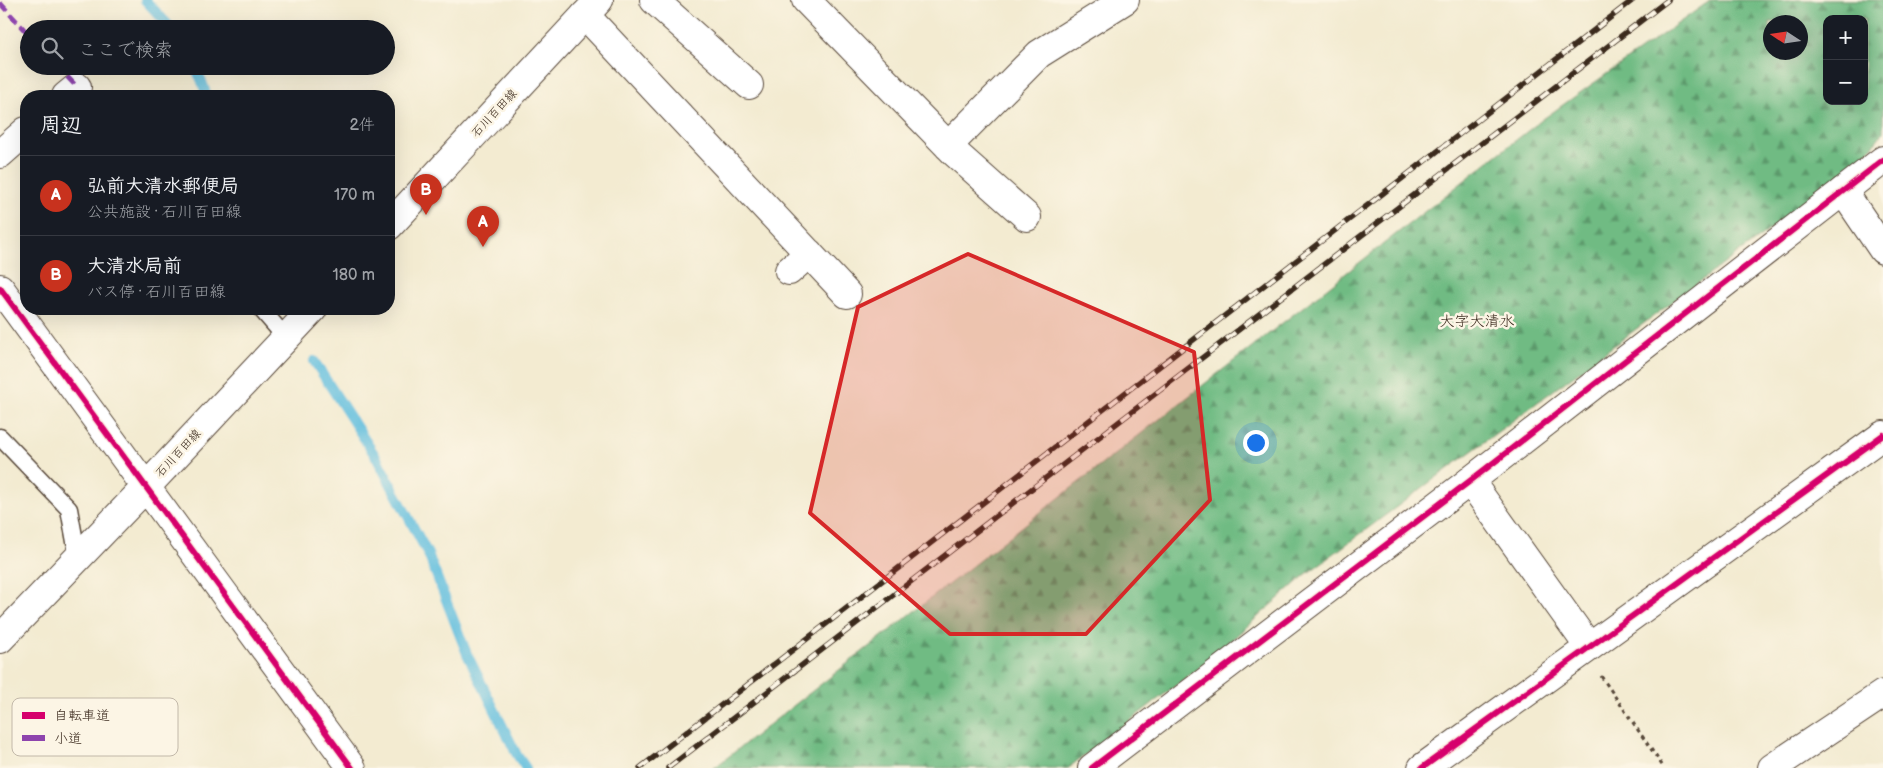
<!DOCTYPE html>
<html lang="ja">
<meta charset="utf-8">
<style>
:root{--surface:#171b24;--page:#242831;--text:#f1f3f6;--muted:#9ea1a6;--line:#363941;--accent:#c8321e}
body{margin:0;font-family:"Balsamiq Sans","Klee One",sans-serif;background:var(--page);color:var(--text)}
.controls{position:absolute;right:15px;top:15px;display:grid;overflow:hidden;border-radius:10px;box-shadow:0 5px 20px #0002}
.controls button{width:45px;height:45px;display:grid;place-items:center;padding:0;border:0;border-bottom:1px solid var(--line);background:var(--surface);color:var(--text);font:25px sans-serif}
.compass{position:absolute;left:1763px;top:15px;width:45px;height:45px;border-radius:50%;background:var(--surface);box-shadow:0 5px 20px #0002;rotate:282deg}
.you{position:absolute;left:1255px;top:442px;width:18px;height:18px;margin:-12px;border:4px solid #fff;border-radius:50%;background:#1a73e8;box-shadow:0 0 0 8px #1a73e833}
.badge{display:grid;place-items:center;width:32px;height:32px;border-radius:50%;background:var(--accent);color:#fff;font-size:16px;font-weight:700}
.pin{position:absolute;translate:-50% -41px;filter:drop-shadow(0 1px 2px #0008)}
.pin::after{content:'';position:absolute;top:26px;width:18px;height:15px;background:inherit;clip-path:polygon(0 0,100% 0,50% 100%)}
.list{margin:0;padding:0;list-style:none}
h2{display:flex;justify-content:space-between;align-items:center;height:65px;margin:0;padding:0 20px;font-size:21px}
h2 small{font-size:16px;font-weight:400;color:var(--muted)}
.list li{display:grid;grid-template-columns:32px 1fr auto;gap:15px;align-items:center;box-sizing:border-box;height:80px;padding:0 20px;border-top:1px solid var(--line)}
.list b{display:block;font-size:19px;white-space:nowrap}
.list p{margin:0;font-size:16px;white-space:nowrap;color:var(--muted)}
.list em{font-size:16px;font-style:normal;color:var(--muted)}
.icon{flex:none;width:28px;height:28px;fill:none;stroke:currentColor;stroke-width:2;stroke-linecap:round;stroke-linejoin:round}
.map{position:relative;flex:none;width:1883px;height:768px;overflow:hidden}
.search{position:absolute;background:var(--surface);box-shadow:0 5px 20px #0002;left:20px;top:20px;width:375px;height:55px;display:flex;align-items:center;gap:12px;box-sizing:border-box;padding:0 18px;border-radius:28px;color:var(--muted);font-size:19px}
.panel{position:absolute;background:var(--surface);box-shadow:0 5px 20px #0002;left:20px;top:90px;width:375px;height:225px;border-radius:20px}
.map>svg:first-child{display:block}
.forest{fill:url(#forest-firs);stroke:#557250;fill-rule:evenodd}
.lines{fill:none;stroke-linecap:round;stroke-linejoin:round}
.stream{stroke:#60bede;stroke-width:10}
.lane-casing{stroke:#574739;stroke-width:19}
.street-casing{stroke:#574739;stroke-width:30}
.secondary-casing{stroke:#574739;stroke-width:30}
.path{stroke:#574739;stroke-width:3;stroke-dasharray:4 4;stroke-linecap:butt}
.lane{stroke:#fff;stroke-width:16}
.street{stroke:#fff;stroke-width:28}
.secondary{stroke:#fff;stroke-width:28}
.rail-casing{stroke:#3b2a1e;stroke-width:5.5}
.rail{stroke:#fcf5e5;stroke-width:4;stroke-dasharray:11;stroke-linecap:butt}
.quiet{stroke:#8e44ad;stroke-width:5;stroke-dasharray:10 5;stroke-linecap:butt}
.cycleway-casing{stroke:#fcf5e5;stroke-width:9}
.cycleway{stroke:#d6006c;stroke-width:6}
.marked{fill:#d62828;fill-opacity:0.2;stroke:#d62828;stroke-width:4;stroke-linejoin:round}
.labels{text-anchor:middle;stroke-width:5;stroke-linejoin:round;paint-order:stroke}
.street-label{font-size:12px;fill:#3b2a1e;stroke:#fcf5e5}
.quarter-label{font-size:15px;fill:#3b2a1e;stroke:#fcf5e5}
.key{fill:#fcf5e5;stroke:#c2b8a9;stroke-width:1}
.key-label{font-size:14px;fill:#3b2a1e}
</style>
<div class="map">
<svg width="1883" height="768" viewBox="0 0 1883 768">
<defs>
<pattern id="forest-firs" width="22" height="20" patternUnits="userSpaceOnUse" patternTransform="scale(1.25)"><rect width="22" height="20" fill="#6fbb83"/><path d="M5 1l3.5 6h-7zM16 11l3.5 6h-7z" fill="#5c986b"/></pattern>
</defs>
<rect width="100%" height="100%" fill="#fcf5e5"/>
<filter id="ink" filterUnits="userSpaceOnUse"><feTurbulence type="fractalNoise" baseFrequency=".02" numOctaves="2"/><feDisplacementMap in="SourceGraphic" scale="10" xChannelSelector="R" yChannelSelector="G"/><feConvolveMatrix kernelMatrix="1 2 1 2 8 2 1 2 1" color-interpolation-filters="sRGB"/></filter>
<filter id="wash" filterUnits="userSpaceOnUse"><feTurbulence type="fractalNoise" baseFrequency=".0096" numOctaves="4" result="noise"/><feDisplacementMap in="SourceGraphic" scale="20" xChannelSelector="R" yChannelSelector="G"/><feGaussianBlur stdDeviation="1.12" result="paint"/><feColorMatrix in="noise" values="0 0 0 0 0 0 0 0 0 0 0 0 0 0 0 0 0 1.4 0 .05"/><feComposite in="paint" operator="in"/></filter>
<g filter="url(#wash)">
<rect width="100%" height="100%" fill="#f3ebd1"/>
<!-- forest -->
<path class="forest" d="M1711 0H1883V132L1861 162 1305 575 1209 660 1068 768H714L1543 119ZM1827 19H1864V101H1827ZM1770 22H1800V52H1770Z"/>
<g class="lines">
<!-- stream -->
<path class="stream" d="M145 0 172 29
M194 66 201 79 207 96
M314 361 376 457 428 554 467 654 517 755 526 768"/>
</g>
</g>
<g filter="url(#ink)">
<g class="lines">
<defs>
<path id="lane" d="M261 309 286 338
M0 437 69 509 78 558"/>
<path id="street" d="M654 0 749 85
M806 0 955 153 1027 217
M585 15 847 294
M66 96 77 87
M948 146 1039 54 1125 0
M0 154 26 131
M1843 191 1883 250
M789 271 809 253
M1470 481 1589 647
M1422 768 1883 435
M1772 768 1883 694"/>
<path id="secondary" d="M389 226 599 0
M0 288 352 768
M0 639 146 487 313 309
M1092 768 1470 481 1883 160"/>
</defs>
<!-- lane casing -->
<use href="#lane" class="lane-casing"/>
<!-- street casing -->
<use href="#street" class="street-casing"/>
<!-- secondary casing -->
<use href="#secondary" class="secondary-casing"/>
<!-- path -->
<path class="path" d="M1601 676 1664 768"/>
<!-- lane -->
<use href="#lane" class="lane"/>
<!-- street -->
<use href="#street" class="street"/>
<!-- secondary -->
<use href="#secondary" class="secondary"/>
<defs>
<path id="rail" d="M640 768 1633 0
M668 768 1668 0"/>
</defs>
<!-- rail casing -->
<use href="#rail" class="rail-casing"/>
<!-- rail -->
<use href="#rail" class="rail"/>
<!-- quiet -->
<path class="quiet" d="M0 3 29 35
M57 66 77 87"/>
<defs>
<path id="cycleway" d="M0 288 352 768
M1092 768 1470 481 1883 160
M1422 768 1883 435"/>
</defs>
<!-- cycleway casing -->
<use href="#cycleway" class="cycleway-casing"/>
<!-- cycleway -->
<use href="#cycleway" class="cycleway"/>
</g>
</g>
<!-- marked area -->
<path class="marked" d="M968 254 1194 352 1210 500 1086 634H950L810 513 858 307Z"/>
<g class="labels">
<!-- street labels -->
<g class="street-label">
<text transform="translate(494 113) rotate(-47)" y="4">石川百田線</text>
<text transform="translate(178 453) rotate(-47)" y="4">石川百田線</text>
</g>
<!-- quarter labels -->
<g class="quarter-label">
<text x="1477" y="326">大字大清水</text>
</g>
</g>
<!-- legend -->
<rect x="12" y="698" width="166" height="58" rx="8" class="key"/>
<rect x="22" y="712" width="23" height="7" fill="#d6006c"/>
<rect x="22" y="735" width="23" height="6" fill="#8e44ad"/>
<g class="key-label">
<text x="54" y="720">自転車道</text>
<text x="54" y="743">小道</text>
</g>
</svg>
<div class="controls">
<button>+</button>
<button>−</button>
</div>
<svg class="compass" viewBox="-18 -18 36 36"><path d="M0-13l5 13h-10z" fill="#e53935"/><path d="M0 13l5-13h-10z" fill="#9ea1a6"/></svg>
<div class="you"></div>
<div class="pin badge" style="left:483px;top:247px">A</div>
<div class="pin badge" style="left:426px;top:215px">B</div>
<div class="search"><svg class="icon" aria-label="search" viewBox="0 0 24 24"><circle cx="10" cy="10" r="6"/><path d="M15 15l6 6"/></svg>ここで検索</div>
<section class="panel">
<h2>周辺<small>2件</small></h2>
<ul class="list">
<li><span class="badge">A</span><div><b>弘前大清水郵便局</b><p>公共施設 · 石川百田線</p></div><em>170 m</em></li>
<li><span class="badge">B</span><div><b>大清水局前</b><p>バス停 · 石川百田線</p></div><em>180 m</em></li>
</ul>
</section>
</div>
